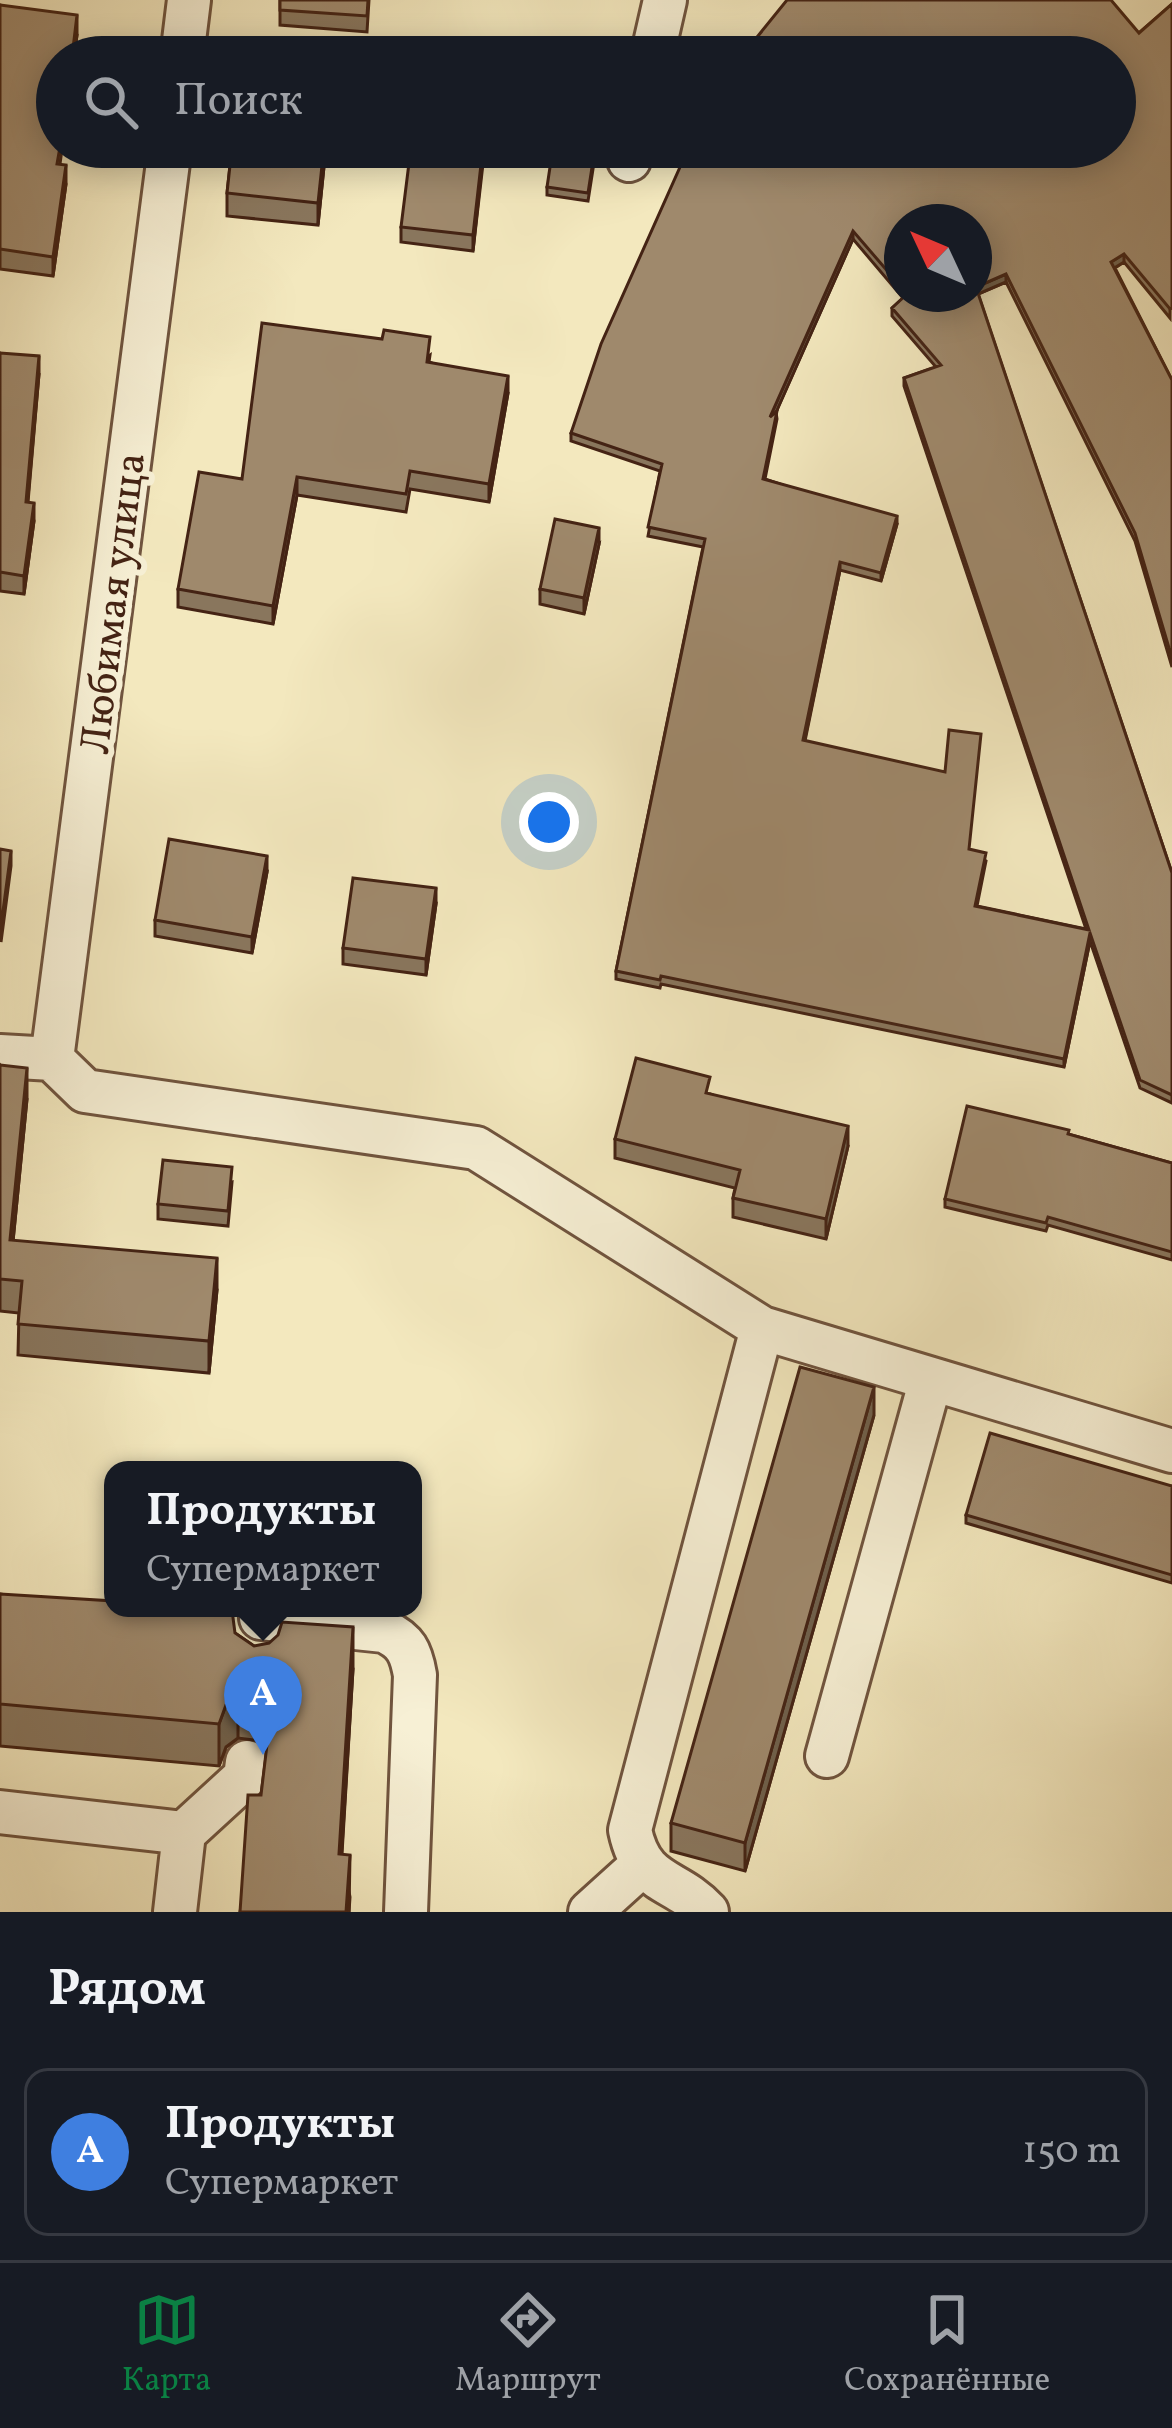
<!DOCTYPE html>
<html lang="ru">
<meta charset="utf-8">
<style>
:root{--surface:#171b24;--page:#20242c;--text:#f1f3f6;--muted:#9ea1a6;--line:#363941;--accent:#0b8043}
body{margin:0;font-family:Vollkorn,serif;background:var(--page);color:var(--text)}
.compass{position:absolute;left:884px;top:204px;width:108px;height:108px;border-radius:50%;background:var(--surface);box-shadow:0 6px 30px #0003;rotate:314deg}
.you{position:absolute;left:549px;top:822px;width:42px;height:42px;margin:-30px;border:9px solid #fff;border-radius:50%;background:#1a73e8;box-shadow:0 0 0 18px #1a73e833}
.badge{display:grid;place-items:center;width:78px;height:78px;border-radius:50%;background:var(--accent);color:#fff;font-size:39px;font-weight:700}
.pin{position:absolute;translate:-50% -99px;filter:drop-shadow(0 3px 6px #0008)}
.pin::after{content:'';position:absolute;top:63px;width:42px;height:36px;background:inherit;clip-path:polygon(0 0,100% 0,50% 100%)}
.popup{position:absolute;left:104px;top:1461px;width:318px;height:156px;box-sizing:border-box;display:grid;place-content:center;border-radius:24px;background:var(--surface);filter:drop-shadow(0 3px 9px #0005);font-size:39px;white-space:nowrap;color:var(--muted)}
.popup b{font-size:45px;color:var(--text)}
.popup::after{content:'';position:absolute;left:50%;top:100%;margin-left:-24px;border:24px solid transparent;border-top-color:var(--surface)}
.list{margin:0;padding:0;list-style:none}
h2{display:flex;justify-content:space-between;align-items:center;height:156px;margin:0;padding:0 48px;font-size:51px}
h2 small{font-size:39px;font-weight:400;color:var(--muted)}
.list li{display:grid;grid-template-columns:78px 1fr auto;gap:36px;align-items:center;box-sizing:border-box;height:168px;margin:0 24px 24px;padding:0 24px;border:3px solid var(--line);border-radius:24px}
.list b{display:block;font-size:45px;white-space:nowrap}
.list p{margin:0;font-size:39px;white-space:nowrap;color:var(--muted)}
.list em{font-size:39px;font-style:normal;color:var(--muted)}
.icon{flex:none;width:66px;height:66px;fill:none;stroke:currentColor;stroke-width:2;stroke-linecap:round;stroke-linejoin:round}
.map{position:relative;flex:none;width:1172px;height:1912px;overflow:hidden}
.search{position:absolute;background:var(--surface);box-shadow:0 6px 30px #0003;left:36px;right:36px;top:36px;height:132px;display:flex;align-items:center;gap:30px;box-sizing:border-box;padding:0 42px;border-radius:66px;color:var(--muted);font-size:45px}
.sheet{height:348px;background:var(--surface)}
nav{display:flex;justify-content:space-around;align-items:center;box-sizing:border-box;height:168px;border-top:3px solid var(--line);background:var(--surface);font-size:33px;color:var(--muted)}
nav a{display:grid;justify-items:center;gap:6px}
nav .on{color:var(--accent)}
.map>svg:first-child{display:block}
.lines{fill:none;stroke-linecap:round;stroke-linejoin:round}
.minor-casing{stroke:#70543e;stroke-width:48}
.minor{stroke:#f7f0d5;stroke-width:42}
.wall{fill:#89765d;stroke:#442314;stroke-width:3;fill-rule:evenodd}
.shaded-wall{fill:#6f604c;stroke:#442314;stroke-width:3}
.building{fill:#9f896c;stroke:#442314;stroke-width:3;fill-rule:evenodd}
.labels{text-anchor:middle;stroke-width:12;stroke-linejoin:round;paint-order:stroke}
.street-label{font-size:42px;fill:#442314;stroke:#f7f0d5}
</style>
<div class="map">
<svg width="1172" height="1912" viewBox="0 0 1172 1912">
<rect width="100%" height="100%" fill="#f3e8be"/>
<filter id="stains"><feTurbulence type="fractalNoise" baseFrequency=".00167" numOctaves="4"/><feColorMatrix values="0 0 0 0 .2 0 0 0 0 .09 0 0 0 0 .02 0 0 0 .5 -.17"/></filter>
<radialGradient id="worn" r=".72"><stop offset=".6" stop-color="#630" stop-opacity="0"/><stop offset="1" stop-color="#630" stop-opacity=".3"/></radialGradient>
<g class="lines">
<defs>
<path id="minor" d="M182 57 189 0
M652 57 665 0
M629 160 632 147
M0 1056 52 1059 85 1091 476 1148 762 1328 1172 1451
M52 1059 170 147
M261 1618 384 1631C406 1641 411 1652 415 1675L406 1912
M827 1756 931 1379
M0 1812 184 1833 175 1912
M184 1833 245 1777 247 1762
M590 1912 642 1865
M707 1912C675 1877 642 1887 630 1830L762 1328"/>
</defs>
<!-- minor casing -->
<use href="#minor" class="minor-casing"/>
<!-- minor -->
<use href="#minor" class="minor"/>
</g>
<!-- wall -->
<path class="wall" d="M280 0H369L367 32 280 25Z
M787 0 1139 33 1172 4 1170 318 1124 262 1115 268 1172 380V667L1135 541 1006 282 978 294 1172 873V1103L1140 1088 1090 941 1064 1067 661 984 660 988 616 979V971L703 547 648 536 660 471 571 441V433ZM902 222 974 294H902ZM853 239 903 298 892 308V316L936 367 904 378V386L1086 929 977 906 986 861 805 741 840 570 881 581 897 524 765 479 777 419 776 412Z
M0 5 77 35 60 164 66 184 53 276 0 269Z
M232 147H326L318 225 227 216V193Z
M484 147 473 251 401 242V227Z
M593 169 588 201 547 195V187Z
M0 353 39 374 28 502 34 521 24 594 0 591Z
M430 355 429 362 508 393 489 502 410 489 406 512 297 495 273 624 178 607V589L242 479Z
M599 544 584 614 540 604V589Z
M267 872 252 953 155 936V920Z
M436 904 426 975 343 964V948Z
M0 1065 27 1099 13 1241 217 1290 209 1373 18 1355 19 1313 0 1311Z
M710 1094 848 1146 826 1239 733 1217V1198L735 1188 615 1158V1139Z
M1068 1134 1172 1163V1260L1048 1225 1046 1231 945 1207V1199Z
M232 1182 228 1226 158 1219V1204Z
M874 1415 745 1871 671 1851V1823Z
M1172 1486V1583L966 1523V1515Z
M0 1594 235 1633 254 1646 353 1669 342 1854 350 1897 349 1912H240L261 1795 267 1748 262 1741 238 1738 226 1747 219 1766 0 1746Z"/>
<!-- shaded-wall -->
<path class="shaded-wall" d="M77 15V35L74 57H72Z
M324 147H326L318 225V203Z
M483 147 484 155 473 251V235Z
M66 165V184L53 276V257Z
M853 231V239L770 426V417Z
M1124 254V262L1111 270V262Z
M1006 274V282L976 295V287Z
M39 356V374L26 520V502Z
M508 376V393L489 502V484Z
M297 477V495L273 624V606Z
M34 503V521L24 594V576Z
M897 516V524L881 581V573Z
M599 528V544L584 614V598Z
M840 562V570L803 748V740Z
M11 851V866L1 942V926Z
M267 856V872L252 953V937Z
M436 888V904L426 975V959Z
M1090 933V941L1064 1067V1059Z
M27 1068V1099L10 1272V1240Z
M848 1126V1146L826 1239V1219Z
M217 1258V1290L209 1373V1341Z
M874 1387V1415L745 1871V1843Z
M353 1627V1669L339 1896V1854Z
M238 1696V1738L226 1747 219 1766V1724L226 1705Z
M350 1855 349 1912H346Z"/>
<!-- building -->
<path class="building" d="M280 0H368L367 16 280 10Z
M787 0H1111L1139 33 1172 4V308L1170 309 1124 254 1111 262 1172 380V658L1135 533 1006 274 976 287 1172 873V1095L1140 1080 1090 933 1064 1059 661 976 660 980 616 971 705 539 648 527 662 464 571 433 601 344 689 147H1115V57H741ZM902 222H974V294H907L892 308 941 365 904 378 1089 930 975 906 986 853 969 849 981 734 949 730 945 772 803 740 840 562 881 573 897 516 763 479 777 411 770 417 853 231 902 288Z
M0 5 77 15 72 57H57V147H60L57 164 66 165 53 257 0 249Z
M232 147H324L318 203 227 193Z
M411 147H483L473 235 401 227Z
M552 154 593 161 588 193 547 187Z
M262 323 382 339 384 330 430 337 427 362 508 376 489 484 410 471 406 494 297 477 273 606 178 589 199 472 242 479Z
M0 353 39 356 26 502 34 503 24 576 0 572Z
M555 519 599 528 584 598 540 589Z
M169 839 267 856 252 937 155 920Z
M0 849 11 851 1 926H0Z
M353 878 436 888 426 959 343 948Z
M636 1058 710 1077 706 1093 848 1126 826 1219 733 1198 740 1170 615 1139Z
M0 1065 27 1068 10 1240 217 1258 209 1341 18 1324 22 1281 0 1279Z
M967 1106 1069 1130 1068 1134 1172 1163V1252L1048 1217 1046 1223 945 1199Z
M163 1160 232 1167 228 1211 158 1204Z
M800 1367 874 1387 745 1843 671 1823Z
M990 1433 1172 1486V1575L966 1515Z
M0 1594 113 1601V1608L232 1610 235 1633 254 1646 269 1643 278 1635 282 1622 353 1627 339 1854 350 1855 346 1912H240L248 1795H261L271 1711 262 1699 238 1696 226 1705 219 1724 0 1704Z"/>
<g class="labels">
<!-- street labels -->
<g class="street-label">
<text transform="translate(111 603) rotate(-83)" y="15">Любимая улица</text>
</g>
</g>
<rect width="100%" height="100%" filter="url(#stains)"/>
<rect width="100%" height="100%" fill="url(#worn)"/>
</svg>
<svg class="compass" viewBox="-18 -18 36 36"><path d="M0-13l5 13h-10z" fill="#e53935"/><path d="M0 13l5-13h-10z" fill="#9ea1a6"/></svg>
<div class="you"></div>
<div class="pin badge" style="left:263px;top:1755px;background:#3f7fe0">A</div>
<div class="popup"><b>Продукты</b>Супермаркет</div>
<div class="search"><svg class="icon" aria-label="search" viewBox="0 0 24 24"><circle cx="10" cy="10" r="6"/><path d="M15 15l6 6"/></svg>Поиск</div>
</div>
<section class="sheet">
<h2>Рядом<small></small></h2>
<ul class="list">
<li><span class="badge" style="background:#3f7fe0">A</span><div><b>Продукты</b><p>Супермаркет</p></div><em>150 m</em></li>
</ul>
</section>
<nav>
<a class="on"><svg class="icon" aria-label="map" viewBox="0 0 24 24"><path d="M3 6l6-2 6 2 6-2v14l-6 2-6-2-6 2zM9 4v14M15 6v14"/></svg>Карта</a>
<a><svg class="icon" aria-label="directions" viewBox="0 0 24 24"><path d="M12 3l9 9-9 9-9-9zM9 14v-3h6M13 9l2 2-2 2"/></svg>Маршрут</a>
<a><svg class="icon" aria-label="saved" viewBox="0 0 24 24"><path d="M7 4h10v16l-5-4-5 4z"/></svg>Сохранённые</a>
</nav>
